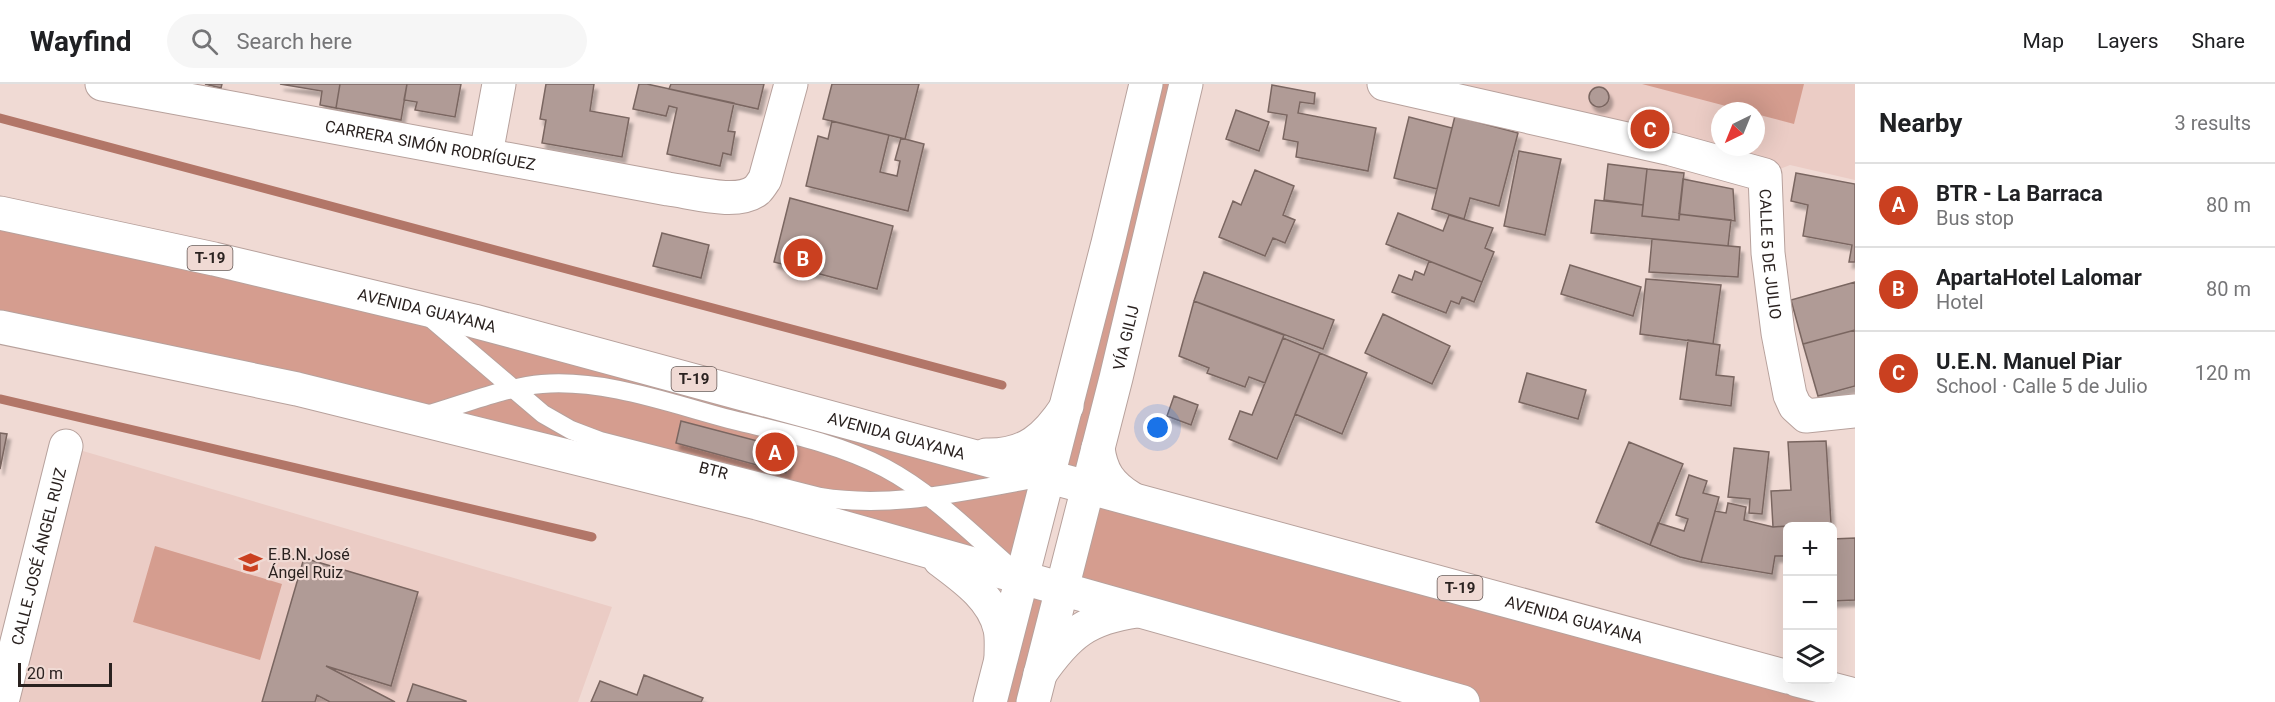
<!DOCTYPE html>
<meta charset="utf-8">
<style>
:root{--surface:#fff;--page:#f6f6f6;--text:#202124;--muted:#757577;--line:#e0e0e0;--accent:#ca4020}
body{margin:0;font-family:Roboto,sans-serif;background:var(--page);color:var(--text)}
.controls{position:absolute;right:18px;bottom:18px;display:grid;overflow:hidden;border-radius:9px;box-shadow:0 6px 24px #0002}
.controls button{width:54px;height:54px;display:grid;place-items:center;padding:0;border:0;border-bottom:2px solid var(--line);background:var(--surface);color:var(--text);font:30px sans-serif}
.compass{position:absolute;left:1711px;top:18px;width:54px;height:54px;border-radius:50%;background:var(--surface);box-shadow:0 6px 24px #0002;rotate:223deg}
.scale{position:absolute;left:18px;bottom:15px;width:94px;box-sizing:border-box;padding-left:6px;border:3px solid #2a2220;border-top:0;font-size:16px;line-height:21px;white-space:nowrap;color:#2a2220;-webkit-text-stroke:4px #f0dad4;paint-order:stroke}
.you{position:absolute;left:1158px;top:344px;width:21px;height:21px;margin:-15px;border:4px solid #fff;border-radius:50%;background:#1a73e8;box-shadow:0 0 0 9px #1a73e833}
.badge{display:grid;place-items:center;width:39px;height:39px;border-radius:50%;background:var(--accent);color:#fff;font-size:20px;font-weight:700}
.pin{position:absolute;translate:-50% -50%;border:3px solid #fff;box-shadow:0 2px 6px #0006}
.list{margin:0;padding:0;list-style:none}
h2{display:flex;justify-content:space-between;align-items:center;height:78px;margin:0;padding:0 24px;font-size:26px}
h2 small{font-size:20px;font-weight:400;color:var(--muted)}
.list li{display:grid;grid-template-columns:39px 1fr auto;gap:18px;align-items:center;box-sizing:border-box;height:84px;padding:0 24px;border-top:2px solid var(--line)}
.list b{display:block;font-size:22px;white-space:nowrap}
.list p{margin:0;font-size:20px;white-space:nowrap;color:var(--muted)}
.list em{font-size:20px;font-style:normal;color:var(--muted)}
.icon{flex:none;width:33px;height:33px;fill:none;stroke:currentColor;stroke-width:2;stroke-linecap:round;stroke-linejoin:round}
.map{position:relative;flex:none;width:1855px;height:618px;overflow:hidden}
header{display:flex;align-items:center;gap:36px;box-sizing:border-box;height:84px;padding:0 30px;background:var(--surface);border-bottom:2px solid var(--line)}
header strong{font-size:28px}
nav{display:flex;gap:33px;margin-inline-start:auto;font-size:21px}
.search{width:420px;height:54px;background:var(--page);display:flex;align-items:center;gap:15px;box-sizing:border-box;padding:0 21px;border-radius:33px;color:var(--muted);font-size:22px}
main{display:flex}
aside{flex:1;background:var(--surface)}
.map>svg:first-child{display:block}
.built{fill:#ebccc5;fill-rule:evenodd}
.green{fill:#d59d8f;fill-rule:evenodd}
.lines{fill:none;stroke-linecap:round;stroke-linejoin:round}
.stream{stroke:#b27668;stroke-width:9}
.building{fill:#b09b96;stroke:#7a6661;stroke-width:1.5;filter:url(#shadow)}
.service-casing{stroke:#b7a19c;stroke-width:20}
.minor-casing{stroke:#b7a19c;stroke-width:35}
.trunk-casing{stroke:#b7a19c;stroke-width:35}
.service{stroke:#fff;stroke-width:18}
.minor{stroke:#fff;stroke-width:33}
.trunk{stroke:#fff;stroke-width:33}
.labels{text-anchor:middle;stroke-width:4.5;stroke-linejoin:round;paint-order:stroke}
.shield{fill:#f0dad4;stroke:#655956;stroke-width:1.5}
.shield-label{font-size:15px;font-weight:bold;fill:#2a2220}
.street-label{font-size:16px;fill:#2a2220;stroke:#f0dad4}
.poi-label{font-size:16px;fill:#2a2220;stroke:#f0dad4;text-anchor:start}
</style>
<header>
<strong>Wayfind</strong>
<div class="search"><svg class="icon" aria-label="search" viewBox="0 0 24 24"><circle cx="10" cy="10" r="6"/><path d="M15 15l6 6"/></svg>Search here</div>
<nav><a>Map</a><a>Layers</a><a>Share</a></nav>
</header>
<main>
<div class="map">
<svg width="1855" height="618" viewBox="0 0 1855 618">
<defs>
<filter id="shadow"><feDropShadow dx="3.5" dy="6" stdDeviation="1.5" flood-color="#0004"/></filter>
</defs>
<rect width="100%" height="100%" fill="#f0dad4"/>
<!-- built -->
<path class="built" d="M1384 0H1855V96L1790 81 1765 91ZM1720 27H1756V63H1720Z
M66 362 612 523 578 618H3Z"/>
<!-- green -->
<path class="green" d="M1146 0H1186L1088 403 1855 618H1463L1062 505 1033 618H990L1022 494 0 243V129L1048 392ZM1048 392 1088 403 1062 505 1023 493Z
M1642 0H1804L1794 40 1756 30V27H1745Z
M155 462 282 500 260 576 133 538Z"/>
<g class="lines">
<!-- stream -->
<path class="stream" d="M0 34 1002 301
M0 315 592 453"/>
</g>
<!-- building -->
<path class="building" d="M205 0H222L221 4Z
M280 0H340L336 24 320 21 322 7Z
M340 0H407L401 36 336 24Z
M407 0H461L455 33 415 26 417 18 404 16Z
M546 0H594L590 27 629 34 622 73 542 59 546 36 540 35Z
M639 0H647L734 19 728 47 735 48 731 71 723 69 720 82 667 70 677 24 669 22 666 32 633 25Z
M671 0H764L758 25 669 5Z
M832 0H919L905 55 823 35Z
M1272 1 1315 9 1314 20 1300 18 1298 29 1376 44 1368 87 1296 73 1298 58 1283 55 1287 31 1268 28Z
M1589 13a10 10 0 1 1 20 0a10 10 0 1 1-20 0Z
M1236 26 1269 38 1259 67 1226 55Z
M1455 32 1518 49 1499 122 1470 114 1464 135 1432 125Z
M1409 33 1452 44 1437 105 1394 94Z
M832 37 889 51 880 88 897 92 900 77 895 76 901 54 924 60 908 127 806 102 818 52 828 55Z
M1519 67 1561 75 1545 151 1504 142Z
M1608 80 1647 85 1643 121 1604 116Z
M1647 85 1684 89 1679 136 1642 132Z
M1255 86 1294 102 1283 131 1295 136 1285 159 1273 154 1265 172 1219 153 1233 117 1241 121Z
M1796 89 1855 100V178H1849L1852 161 1803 152 1808 121 1791 117Z
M1683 95 1733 105 1735 137 1679 130Z
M790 114 893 142 877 205 774 178Z
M1595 116 1643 121 1642 132 1679 136V130L1731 136 1728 162 1591 149Z
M1398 129 1443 147 1449 131 1493 144 1485 164 1494 168 1482 198 1386 160Z
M662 149 709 161 701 194 653 182Z
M1652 155 1740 163 1738 193 1649 188Z
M1429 177 1482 198 1474 218 1462 213 1459 220 1451 217 1446 229 1392 208 1399 191 1412 196 1415 187 1424 191Z
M1570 181 1641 203 1633 232 1561 210Z
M1204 188 1334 236 1323 265 1194 217Z
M1646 195 1721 201 1713 260 1640 250Z
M1855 198V246L1803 260 1791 216Z
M1194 217 1284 251 1265 299 1249 293 1245 303 1207 289 1209 284 1179 272Z
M1383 230 1450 262 1432 300 1365 269Z
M1855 246V302L1818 312 1803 260Z
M1283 254 1320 269 1277 375 1229 355 1240 327 1252 331Z
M1688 256 1720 261 1716 291 1734 293 1731 322 1680 315Z
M1320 269 1367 289 1342 350 1295 330Z
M1527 289 1586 306 1578 335 1519 318Z
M1174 312 1198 321 1191 341 1167 332Z
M681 337 792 366 786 389 676 359Z
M0 349 7 350 0 385Z
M1826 357 1831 439 1773 443 1771 407 1791 406 1788 358Z
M1629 358 1683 380 1650 461 1596 438Z
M1734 364 1769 368 1762 430 1749 429 1750 415 1728 413Z
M1689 391 1707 397 1703 409 1719 413 1701 478 1680 473 1650 461 1658 439 1684 447 1688 435 1676 431Z
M1728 419 1746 423 1744 436 1773 443 1804 441V442H1788V472H1775L1772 490 1701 478 1715 427 1726 429Z
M1855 454V516L1832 517V455Z
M304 474 418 508 391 602 326 582 395 618H330L317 611 315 618H262Z
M644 591 703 614 701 618H591L600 597 637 611Z
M413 600 466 617V618H407Z"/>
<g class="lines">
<defs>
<g id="service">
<path id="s1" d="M427 231 543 330 571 346 600 357 820 413C892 425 963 407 1034 395"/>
<path d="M423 332C459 322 505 303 542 300 604 295 669 319 729 335 782 348 837 359 885 384 932 409 971 449 1010 483"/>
</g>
<g id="minor">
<path id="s2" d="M102 0 668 105C692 108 738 122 757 106 760 103 763 98 765 95L791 0"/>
<path id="s3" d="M1384 0 1671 65 1765 91 1768 169 1778 249 1790 311 1795 322 1806 332 1855 327"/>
<path d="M486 70 499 0"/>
<path id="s4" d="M2 618 66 362"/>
<path d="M990 618 1108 159 1146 0"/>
<path id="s5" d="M1033 618 1116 294 1186 0"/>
</g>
<g id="trunk">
<path id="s6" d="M0 129 214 175 474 237 1788 593"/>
<path d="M0 243 297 305 757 419 1463 618"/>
<path d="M1098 364C1101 388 1110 401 1131 414"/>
<path d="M986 371C1026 372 1046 354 1067 322"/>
<path d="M940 476C964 494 993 514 1000 545 1002 554 1001 564 1001 573"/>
<path d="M1040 590C1068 550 1087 534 1137 527"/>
<path d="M1797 596 1855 611"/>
</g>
</defs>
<!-- service casing -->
<use href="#service" class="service-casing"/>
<!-- minor casing -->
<use href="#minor" class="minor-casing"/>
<!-- trunk casing -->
<use href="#trunk" class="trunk-casing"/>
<!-- service -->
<use href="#service" class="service"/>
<!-- minor -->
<use href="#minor" class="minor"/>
<!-- trunk -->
<use href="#trunk" class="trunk"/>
</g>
<!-- icons -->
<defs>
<symbol id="school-bare" viewBox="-9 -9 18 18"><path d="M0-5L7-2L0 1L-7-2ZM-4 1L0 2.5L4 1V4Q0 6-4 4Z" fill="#ca4020" stroke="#f0dad4" stroke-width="2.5" paint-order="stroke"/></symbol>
</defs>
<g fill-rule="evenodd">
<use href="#school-bare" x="234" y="462" width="33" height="33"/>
</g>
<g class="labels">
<!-- shield labels -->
<g class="shield">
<rect x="187.5" y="162" width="45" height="24" rx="4.5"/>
<rect x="671.5" y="283" width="45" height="24" rx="4.5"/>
<rect x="1437.5" y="492" width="45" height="24" rx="4.5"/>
</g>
<g class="shield-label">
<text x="210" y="179">T-19</text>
<text x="694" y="300">T-19</text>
<text x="1460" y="509">T-19</text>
</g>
<!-- street labels -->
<g class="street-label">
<text dy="6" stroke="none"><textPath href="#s2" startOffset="334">CARRERA SIMÓN RODRÍGUEZ</textPath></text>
<text dy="6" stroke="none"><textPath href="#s3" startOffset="471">CALLE 5 DE JULIO</textPath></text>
<text dy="6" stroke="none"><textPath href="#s6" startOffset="438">AVENIDA GUAYANA</textPath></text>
<text dy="6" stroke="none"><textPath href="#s5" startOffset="376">VÍA GILIJ</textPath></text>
<text dy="6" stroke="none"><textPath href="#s6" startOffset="924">AVENIDA GUAYANA</textPath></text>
<text dy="6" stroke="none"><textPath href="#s1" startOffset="333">BTR</textPath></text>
<text dy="6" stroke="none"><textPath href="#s4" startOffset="150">CALLE JOSÉ ÁNGEL RUIZ</textPath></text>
<text dy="6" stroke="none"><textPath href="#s6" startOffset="1626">AVENIDA GUAYANA</textPath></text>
</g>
<!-- poi labels -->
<g class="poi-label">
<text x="268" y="476">E.B.N. José<tspan x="268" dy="18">Ángel Ruiz</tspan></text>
</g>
</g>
</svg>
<div class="controls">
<button>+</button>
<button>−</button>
<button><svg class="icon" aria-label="layers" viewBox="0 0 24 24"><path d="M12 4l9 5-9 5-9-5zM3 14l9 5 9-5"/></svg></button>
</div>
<svg class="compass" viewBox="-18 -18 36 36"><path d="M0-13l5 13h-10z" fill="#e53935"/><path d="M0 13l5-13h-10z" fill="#757577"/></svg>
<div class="scale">20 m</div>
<div class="you"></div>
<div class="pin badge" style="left:775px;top:368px">A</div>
<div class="pin badge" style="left:803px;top:174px">B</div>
<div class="pin badge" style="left:1650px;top:45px">C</div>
</div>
<aside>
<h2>Nearby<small>3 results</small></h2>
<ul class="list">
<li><span class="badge">A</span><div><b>BTR - La Barraca</b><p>Bus stop</p></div><em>80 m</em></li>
<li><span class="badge">B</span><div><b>ApartaHotel Lalomar</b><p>Hotel</p></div><em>80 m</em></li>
<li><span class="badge">C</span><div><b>U.E.N. Manuel Piar</b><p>School · Calle 5 de Julio</p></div><em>120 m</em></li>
</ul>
</aside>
</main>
